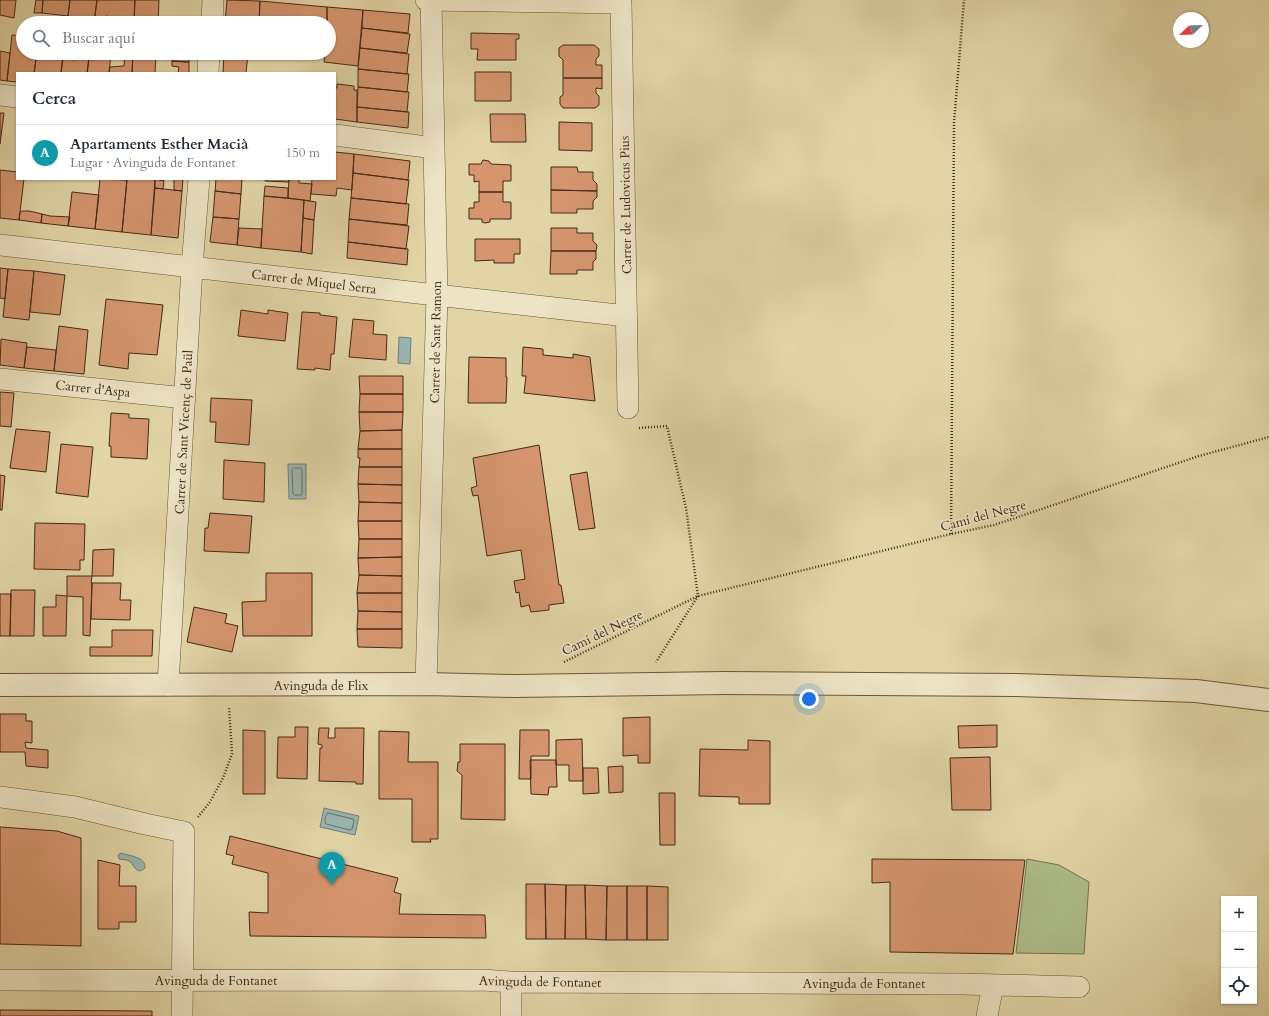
<!DOCTYPE html>
<html lang="es">
<meta charset="utf-8">
<style>
:root{--surface:#fff;--page:#f6f6f7;--text:#1f2937;--muted:#747a83;--line:#e0e1e3;--accent:#1a73e8}
body{margin:0;font-family:Cardo,serif;background:var(--page);color:var(--text)}
.controls{position:absolute;right:12px;bottom:12px;display:grid;overflow:hidden;border-radius:0px;box-shadow:0 1px 3px #0004}
.controls button{width:36px;height:36px;display:grid;place-items:center;padding:0;border:0;border-bottom:1px solid var(--line);background:var(--surface);color:var(--text);font:20px sans-serif}
.compass{position:absolute;left:1173px;top:12px;width:36px;height:36px;border-radius:50%;background:var(--surface);box-shadow:0 1px 3px #0004;rotate:247deg}
.you{position:absolute;left:809px;top:699px;width:14px;height:14px;margin:-10px;border:3px solid #fff;border-radius:50%;background:#1a73e8;box-shadow:0 0 0 6px #1a73e833}
.badge{display:grid;place-items:center;width:26px;height:26px;border-radius:50%;background:var(--accent);color:#fff;font-size:13px;font-weight:700}
.pin{position:absolute;translate:-50% -33px;filter:drop-shadow(0 1px 2px #0008)}
.pin::after{content:'';position:absolute;top:21px;width:14px;height:12px;background:inherit;clip-path:polygon(0 0,100% 0,50% 100%)}
.list{margin:0;padding:0;list-style:none}
h2{display:flex;justify-content:space-between;align-items:center;height:52px;margin:0;padding:0 16px;font-size:17px}
h2 small{font-size:13px;font-weight:400;color:var(--muted)}
.list li{display:grid;grid-template-columns:26px 1fr auto;gap:12px;align-items:center;box-sizing:border-box;height:56px;padding:0 16px;border-top:1px solid var(--line)}
.list b{display:block;font-size:15px;white-space:nowrap}
.list p{margin:0;font-size:13px;white-space:nowrap;color:var(--muted)}
.list em{font-size:13px;font-style:normal;color:var(--muted)}
.icon{flex:none;width:22px;height:22px;fill:none;stroke:currentColor;stroke-width:2;stroke-linecap:round;stroke-linejoin:round}
.map{position:relative;flex:none;width:1269px;height:1016px;overflow:hidden}
.search{position:absolute;background:var(--surface);box-shadow:0 1px 3px #0004;left:16px;top:16px;width:320px;height:44px;display:flex;align-items:center;gap:10px;box-sizing:border-box;padding:0 14px;border-radius:22px;color:var(--muted);font-size:15px}
.panel{position:absolute;background:var(--surface);box-shadow:0 1px 3px #0004;left:16px;top:72px;width:320px;height:108px;border-radius:0px}
.map>svg:first-child{display:block}
.green{fill:#adbe8b;stroke:#7a7452}
.water{fill:#97b6b1;stroke:#777e74}
.lines{fill:none;stroke-linecap:round;stroke-linejoin:round}
.shore{stroke:#6e7064;stroke-width:1}
.building{fill:#d5966f;stroke:#462918}
.minor-casing{stroke:#6d543c;stroke-width:22}
.tertiary-casing{stroke:#6d543c;stroke-width:24}
.path{stroke:#462918;stroke-width:2.5;stroke-dasharray:1 2;stroke-linecap:butt}
.minor{stroke:#ece4c5;stroke-width:21}
.tertiary{stroke:#ece4c5;stroke-width:22}
.labels{text-anchor:middle;stroke-width:3;stroke-linejoin:round;paint-order:stroke}
.street-label{font-size:13px;fill:#462918;stroke:#ece4c5}
</style>
<div class="map">
<svg width="1269" height="1016" viewBox="0 0 1269 1016">
<rect width="100%" height="100%" fill="#e1d5a6"/>
<filter id="stains"><feTurbulence type="fractalNoise" baseFrequency=".005" numOctaves="4"/><feColorMatrix values="0 0 0 0 .2 0 0 0 0 .09 0 0 0 0 .02 0 0 0 .5 -.17"/></filter>
<radialGradient id="worn" r=".72"><stop offset=".6" stop-color="#630" stop-opacity="0"/><stop offset="1" stop-color="#630" stop-opacity=".3"/></radialGradient>
<!-- green -->
<path class="green" d="M1027 859 1059 865 1089 882 1084 954 1016 953Z"/>
<!-- water -->
<path class="water" d="M399 337 411 338 410 364 398 363Z
M288 464H306V499H289Z
M324 808 359 816 355 835 320 827Z
M121 853C130 856 146 857 145 868 136 876 135 865 129 861 126 859 122 860 119 859L118 855Z"/>
<g class="lines">
<!-- shore -->
<path class="shore" d="M294 468H301L302 470V494L301 495H294L293 494 292 470Z
M328 813 353 819 354 821 352 829 350 830 326 824C324 822 325 815 328 813Z"/>
</g>
<!-- building -->
<path class="building" d="M0 0H16L14 18 0 15Z
M36 0H43L42 13H34Z
M43 0H70L68 16 42 13Z
M70 0H97L94 23H67Z
M97 0H135L134 19H130L129 23H110L111 17 106 16 105 23H94Z
M135 0H159L158 23H134Z
M227 0 260 1 259 23H225Z
M260 1 327 7V23H259Z
M327 7 363 10 358 66 324 62 325 53H329V23H327Z
M363 10 410 14 408 33 362 28Z
M362 28 410 34 407 53 360 48Z
M471 33 519 34V39H516V60H477L478 49H471Z
M12 35 23 36V53H37L34 73H17V82L7 81Z
M563 45H594L599 49V56L596 59V65H602V78H563V60L559 56V48Z
M360 48 409 54 407 74 358 69Z
M0 51 10 53 7 81 0 80Z
M37 53H63L61 73H34Z
M90 53H111L109 73H87Z
M111 53H117V58H110Z
M125 53H133L132 73H109L110 67 124 66Z
M133 53H156L155 73H132Z
M172 53H190L189 62 172 61Z
M224 53H248L246 73H223Z
M76 55 89 56 87 73H61L63 59 75 60Z
M172 61 189 62V73H178L179 67 172 66Z
M358 69 409 74 407 92 358 87Z
M475 72H511V101H475Z
M563 78H602V89L596 88V93L599 96V105L595 108H563L560 104V97L563 95Z
M337 84 354 86V90H357V122L335 119V88H337Z
M358 87 409 92 407 112 357 107Z
M357 107 409 112 408 128 357 122Z
M0 113H4L0 144Z
M490 114H525L526 142H491Z
M559 122 592 123V151L559 150Z
M335 152 354 154 352 190 337 188 336 196 311 194 312 179H335Z
M354 154 410 161 408 180 353 173Z
M483 160 489 161 491 164 511 165V181H503V192H479V181L474 182V175H469V164H481Z
M551 167H577L578 172H593V180L597 184V191L551 190Z
M0 170 17 172V179H24L19 220 0 218Z
M353 173 409 180 406 204 351 198Z
M100 179 127 180 122 232 95 229Z
M127 179H155L151 235 122 232Z
M155 179 164 181 163 189 155 188Z
M174 179H183L182 191 174 190Z
M216 179H242L241 194 215 191Z
M266 179H289V182L265 181Z
M289 179H299V183L312 184 310 201 288 198Z
M265 186 288 188V198L264 196Z
M155 188 182 191 178 238 151 235Z
M551 190 597 191V197L593 201V209H577V213H551Z
M215 191 241 194 239 219 213 217Z
M72 192 99 195 95 229 68 226Z
M479 192H503V202H511V219H490V222L485 223 482 222V219H469V208H474V202H479Z
M264 196 304 200 301 252 261 248Z
M351 198 409 204 407 225 349 219Z
M304 200 316 202 314 220 303 218Z
M22 211H29L42 214 41 223 19 220 20 212Z
M42 214 50 216 70 217 68 226 41 223Z
M213 217 239 219 237 245 210 242Z
M303 218 314 220 312 254 301 252Z
M349 219 409 226 406 249 348 242Z
M239 228 262 229 261 248 237 245Z
M551 228H577V233H593V241L597 245 596 251H551Z
M475 239H520V254H514V263H494V260L475 261Z
M348 242 408 249 407 265 347 258Z
M551 251H596V259L593 262V270H577V274H550Z
M0 268 8 269 5 299 0 298Z
M8 269 34 271 29 320 3 317Z
M34 271 65 275 60 315 30 312Z
M106 299 163 305 157 355 129 353 128 369 99 365Z
M241 310 268 314V310L288 313 285 341 238 336Z
M302 312 320 313V315L337 317 334 354H331L330 370 315 368V370L297 369Z
M353 319 374 321 373 334 387 335 386 360 349 357Z
M59 326 88 330 84 374 54 371Z
M1 339 27 343 24 368 0 365Z
M27 347 56 350 54 371 24 368Z
M523 347 543 349V355L573 358V354L590 357 595 401 524 393 526 376H522Z
M469 357 506 358V377H507L506 403H468Z
M359 376H403V394H360Z
M0 392 14 393 11 427 0 426Z
M360 394H403V412H359Z
M211 398 252 400 249 445 215 442 216 422H210Z
M359 412H403L402 430 360 431Z
M111 413 129 414V418L149 419 147 459 111 457V446H109Z
M16 429 50 432 46 472 10 468Z
M402 430V449H358L360 431Z
M61 444 93 447 88 497 56 493Z
M539 445 559 585H561L564 603 549 605V610L531 612 529 605 521 607 519 592 516 593 514 581 525 579 521 550 487 556 478 495 473 496 471 488 477 486 473 458Z
M358 449H402V467H359L360 458H358Z
M224 460 265 463 264 502 223 499Z
M359 467H402V485L358 484Z
M587 472 595 528 579 530 570 475Z
M0 475 5 476 2 510H0Z
M358 484 402 485V503L359 502Z
M359 502 402 503V521H358Z
M210 513 252 516 249 553 204 551 205 528H208Z
M358 521H402V539H359Z
M35 523 85 524 84 560H80V570L34 569Z
M359 539H402V557L358 558Z
M114 549 113 576H92L93 550Z
M402 557V576L359 575 358 558Z
M266 573H312V636H243L242 602 266 601Z
M359 575 402 576V593H357Z
M67 576H92L91 583H92L90 636 83 635V597L67 596Z
M92 583H121L120 600H131L130 620 91 619Z
M11 590H35L34 636H10Z
M357 593H402V612L358 611Z
M0 594H11L10 636H0Z
M56 595 67 596 66 636H43V607H56Z
M194 607 227 614 225 623 238 626 232 652 187 642Z
M358 611 402 612V629H357Z
M357 629H402V648L358 647Z
M112 630H153L152 656H90V647H112Z
M0 714H26V721H32V743L25 742 26 748 48 750V768L26 766 25 752H0Z
M650 717V763H638V755L623 756V718Z
M997 725V747L959 748 958 726Z
M295 727H308L307 779 277 778 278 737H295Z
M319 728H329L328 738H335V728H364L363 784H356V782L319 781 320 748H322V745L318 744Z
M243 730 265 731V794H243Z
M520 730H549V756H531V779H519Z
M379 731 409 732 408 762H438V839H430L431 842H412V799H379Z
M582 739 583 781H569V765H556V740Z
M748 740 770 741V804H739V797L699 796 700 749 748 750Z
M460 744H505V820L461 819 462 775 457 771 458 762H460Z
M990 757 991 810H952L950 758Z
M530 760H556L557 787H549L548 795 531 794Z
M623 766V792L609 793 608 767Z
M583 768H598L599 793 583 794Z
M659 793H675V845H660Z
M0 827 57 831 81 838V946L0 944Z
M230 836 398 878 394 892 401 894 399 914 485 915 486 938 250 936 249 912 268 913V873L232 864 234 856 226 854Z
M872 859 1025 860 1013 954 890 952V882L872 883Z
M98 860 120 865 119 886H136V922H119V929H98Z
M526 884H545L546 939H526Z
M545 884 566 885 565 939H546Z
M566 885H585L586 939H565Z
M585 885 607 886 606 940 586 939Z
M607 886H627V940H606Z
M627 886H647V940H627Z
M647 886 668 887V940H647Z
M0 1010 152 1011V1016H0Z"/>
<g class="lines">
<defs>
<path id="minor" d="M426 0 621 3 628 408
M212 23 213 0
M208 73 209 53
M0 95 17 97
M335 135 434 148
M0 245 418 293 627 316
M0 379 185 398
M426 684 437 295 431 0
M168 685 192 267 199 179
M0 797 75 807 145 824 184 832 182 1016
M0 980C161 981 322 980 483 980L511 982 963 984 1079 987
M511 1016V982
M987 1016 993 985"/>
<path id="tertiary" d="M0 685 426 684 515 686 724 683 1017 685 1196 691 1269 700"/>
</defs>
<!-- minor casing -->
<use href="#minor" class="minor-casing"/>
<!-- tertiary casing -->
<use href="#tertiary" class="tertiary-casing"/>
<!-- path -->
<path class="path" d="M639 428 667 426 686 508 698 596 656 662
M951 534 954 123 964 0
M564 662 698 596 951 534 994 525 1199 456 1269 437
M198 817 210 802 223 778 232 754 229 707"/>
<!-- minor -->
<use href="#minor" class="minor"/>
<!-- tertiary -->
<use href="#tertiary" class="tertiary"/>
</g>
<g class="labels">
<!-- street labels -->
<g class="street-label">
<text transform="translate(625 205) rotate(-91)" y="5">Carrer de Ludovicus Pius</text>
<text transform="translate(314 281) rotate(7)" y="5">Carrer de Miquel Serra</text>
<text transform="translate(435 342) rotate(-89)" y="5">Carrer de Sant Ramon</text>
<text transform="translate(93 388) rotate(6)" y="5">Carrer d'Aspa</text>
<text transform="translate(183 432) rotate(-87)" y="5">Carrer de Sant Vicenç de Paül</text>
<text transform="translate(983 515) rotate(-15)" y="5">Camí del Negre</text>
<text transform="translate(602 632) rotate(-26)" y="5">Camí del Negre</text>
<text x="321" y="690">Avinguda de Flix</text>
<text x="216" y="985">Avinguda de Fontanet</text>
<text transform="translate(540 981) rotate(1)" y="5">Avinguda de Fontanet</text>
<text x="864" y="988">Avinguda de Fontanet</text>
</g>
</g>
<rect width="100%" height="100%" filter="url(#stains)"/>
<rect width="100%" height="100%" fill="url(#worn)"/>
</svg>
<div class="controls">
<button>+</button>
<button>−</button>
<button><svg class="icon" aria-label="locate" viewBox="0 0 24 24"><circle cx="12" cy="12" r="6"/><path d="M12 2v4M12 18v4M2 12h4M18 12h4"/></svg></button>
</div>
<svg class="compass" viewBox="-18 -18 36 36"><path d="M0-13l5 13h-10z" fill="#e53935"/><path d="M0 13l5-13h-10z" fill="#747a83"/></svg>
<div class="you"></div>
<div class="pin badge" style="left:332px;top:885px;background:#0f9aa8">A</div>
<div class="search"><svg class="icon" aria-label="search" viewBox="0 0 24 24"><circle cx="10" cy="10" r="6"/><path d="M15 15l6 6"/></svg>Buscar aquí</div>
<section class="panel">
<h2>Cerca<small></small></h2>
<ul class="list">
<li><span class="badge" style="background:#0f9aa8">A</span><div><b>Apartaments Esther Macià</b><p>Lugar · Avinguda de Fontanet</p></div><em>150 m</em></li>
</ul>
</section>
</div>
